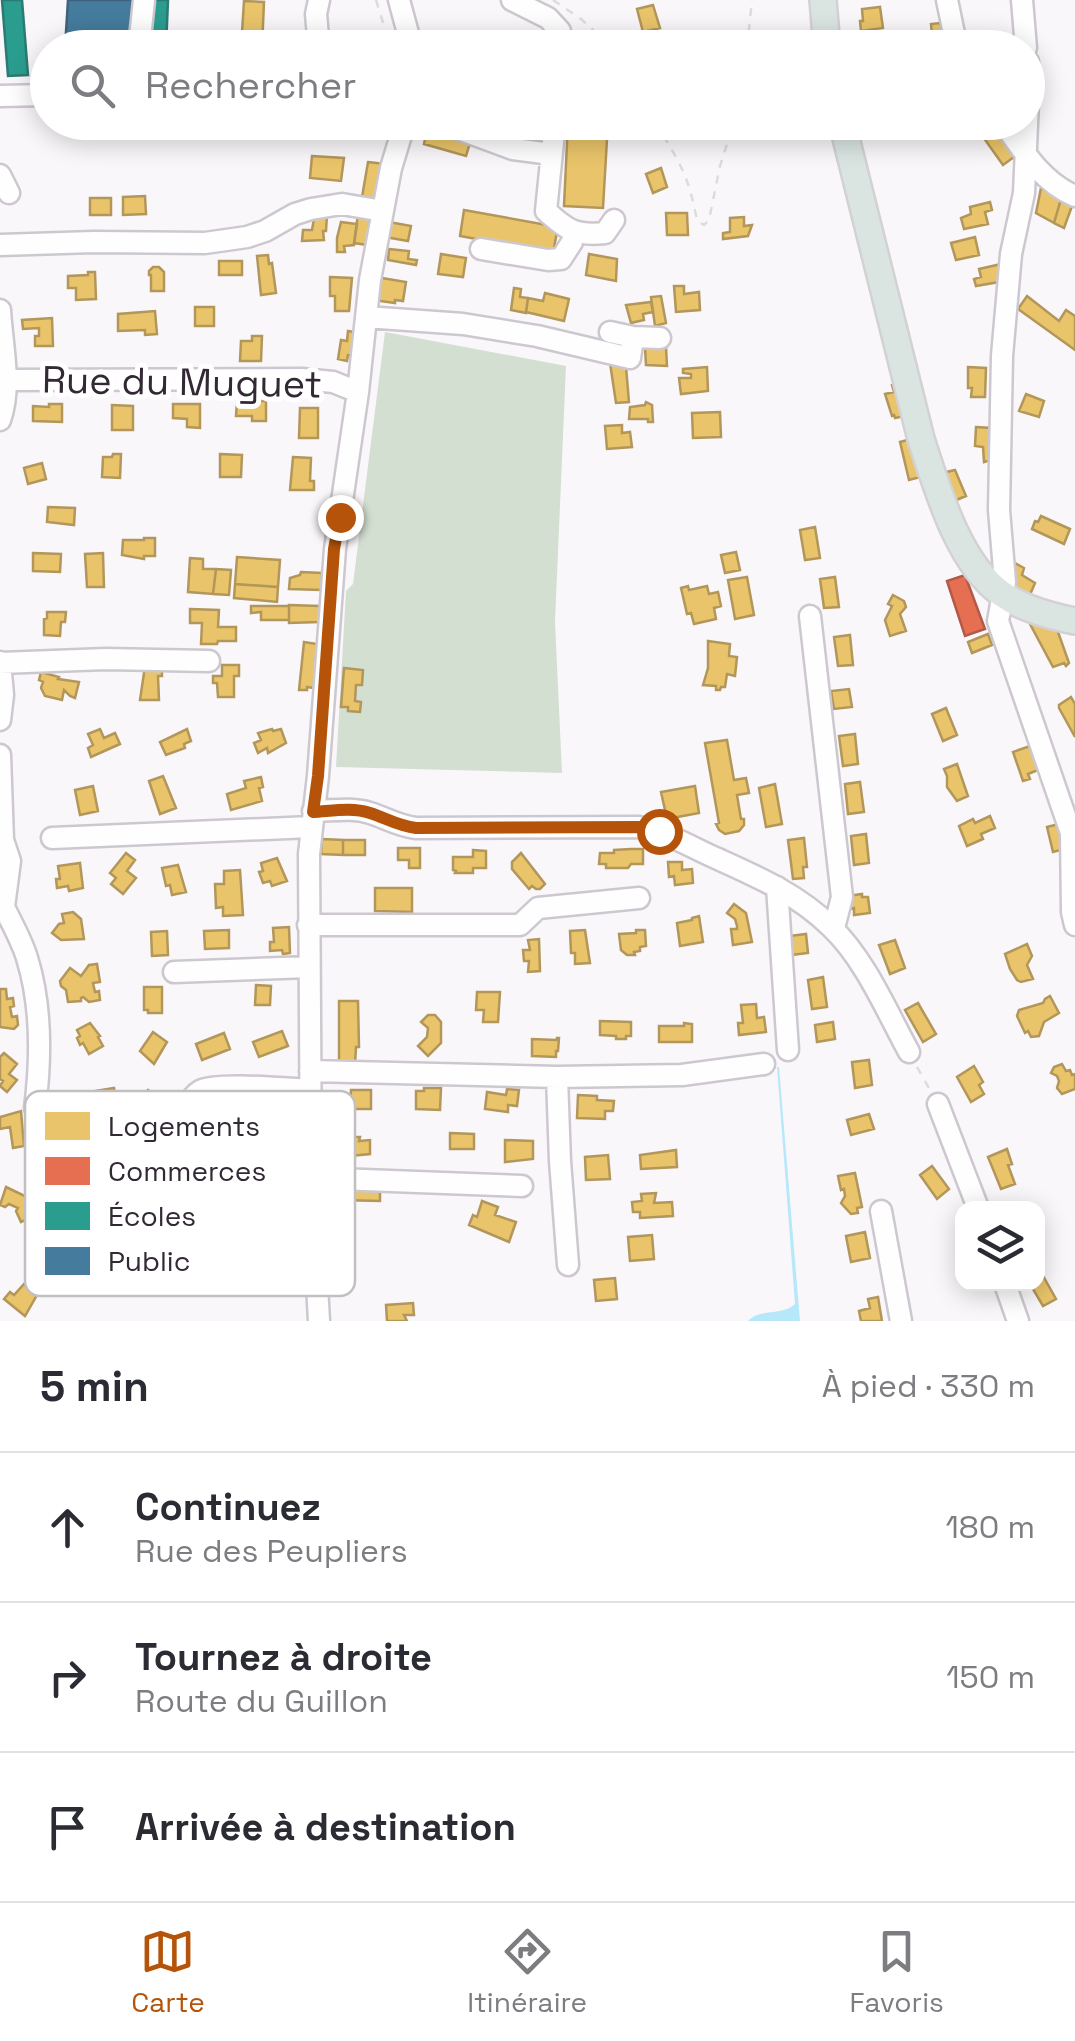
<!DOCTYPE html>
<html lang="fr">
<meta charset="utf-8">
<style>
:root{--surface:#fff;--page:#f2f2f3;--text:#2b2b33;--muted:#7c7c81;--line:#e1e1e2;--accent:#b45309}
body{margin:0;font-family:"Space Grotesk",sans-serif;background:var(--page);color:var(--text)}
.controls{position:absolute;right:30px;bottom:30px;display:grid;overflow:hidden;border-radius:20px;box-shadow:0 5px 25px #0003}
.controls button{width:90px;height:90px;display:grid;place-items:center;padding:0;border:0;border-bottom:2px solid var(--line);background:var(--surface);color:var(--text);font:50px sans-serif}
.stop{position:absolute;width:30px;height:30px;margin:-22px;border:8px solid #b45309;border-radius:50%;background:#fff}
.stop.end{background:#b45309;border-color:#fff;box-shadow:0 2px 10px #0008}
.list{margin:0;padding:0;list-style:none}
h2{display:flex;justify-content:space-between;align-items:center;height:130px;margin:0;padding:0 40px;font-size:42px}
h2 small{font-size:32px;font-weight:400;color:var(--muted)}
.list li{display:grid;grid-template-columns:65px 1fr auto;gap:30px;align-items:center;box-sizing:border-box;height:150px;padding:0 40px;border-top:2px solid var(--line)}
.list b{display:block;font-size:38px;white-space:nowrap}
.list p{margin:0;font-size:32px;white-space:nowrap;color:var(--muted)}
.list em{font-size:32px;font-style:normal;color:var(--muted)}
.icon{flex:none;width:55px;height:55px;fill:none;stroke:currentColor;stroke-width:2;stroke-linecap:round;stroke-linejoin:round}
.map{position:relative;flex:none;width:1075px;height:1321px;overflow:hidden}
.search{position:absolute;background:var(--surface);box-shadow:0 5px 25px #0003;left:30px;right:30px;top:30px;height:110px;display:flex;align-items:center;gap:25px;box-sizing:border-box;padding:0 35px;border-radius:55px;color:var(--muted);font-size:38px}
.sheet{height:580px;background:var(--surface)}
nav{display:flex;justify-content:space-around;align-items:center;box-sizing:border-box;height:140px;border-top:2px solid var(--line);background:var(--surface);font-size:28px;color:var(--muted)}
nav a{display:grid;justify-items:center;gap:5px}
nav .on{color:var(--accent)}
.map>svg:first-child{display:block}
.green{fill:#d3dfd1}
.water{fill:#b6e8fa}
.homes{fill:#e9c46a;stroke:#b2965a;stroke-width:2.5}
.shops{fill:#e76f51;stroke:#b15a49;stroke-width:2.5}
.schools{fill:#2a9d8f;stroke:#2c7a74;stroke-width:2.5}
.public{fill:#457b9d;stroke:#3f627e;stroke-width:2.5}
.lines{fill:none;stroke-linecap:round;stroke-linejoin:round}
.minor-casing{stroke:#cdc8cf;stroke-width:25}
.major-casing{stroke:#d4d1d5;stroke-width:30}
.path{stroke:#dddcdd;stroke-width:2.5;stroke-dasharray:8 8;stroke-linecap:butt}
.minor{stroke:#fefefe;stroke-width:20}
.major{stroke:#dae5e2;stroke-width:25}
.route{stroke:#b45309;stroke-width:12}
.labels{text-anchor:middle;stroke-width:10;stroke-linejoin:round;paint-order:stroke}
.street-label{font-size:38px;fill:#322935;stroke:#fff}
.key{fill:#fff;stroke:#c2bfc2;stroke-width:2.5}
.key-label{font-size:28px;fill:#322935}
</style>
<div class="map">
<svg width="1075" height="1321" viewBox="0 0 1075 1321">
<rect width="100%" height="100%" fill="#faf7fb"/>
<!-- green -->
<path class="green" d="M385 332 566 366 555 622 562 773 336 767 346 591 353 584Z"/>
<!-- water -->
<path class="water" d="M777 1067H779L800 1321H748C761 1308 782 1316 795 1304Z"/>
<!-- homes -->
<path class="homes" d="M244 1 264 2 262 48H241Z
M653 5 660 28 643 32 637 9Z
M880 7 883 28 861 31 860 21H863L862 9Z
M940 23 946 40 942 41 943 48H933L931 24Z
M504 32 543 34V48H503Z
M499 122H538V133L498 131Z
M568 122H608L603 208 564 206Z
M996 124 1013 151 1014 157 1003 165 981 134Z
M428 127 456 134 455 138 470 143 466 156 424 144 426 134 418 133Z
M312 156 344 158 341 181 310 178Z
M368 162 386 164 379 205 361 203Z
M661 168 667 187 653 193 646 174Z
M1041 188 1061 199 1054 223 1036 213Z
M145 196 146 214 123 215V197Z
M90 198H111V215H90Z
M1061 199 1072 206 1064 228 1054 223Z
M990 202 992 210 985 212 988 224 964 229 961 218 971 214 970 207Z
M464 210 558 227 553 253 460 236Z
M315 213 327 215 326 231H323L324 240 302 241 303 230H312Z
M666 213H687L688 235H667Z
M358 214 370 217 367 245 354 243Z
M744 217V226L752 225 748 236 723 239V233L730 232V218Z
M341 222 357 224 354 245 344 246 345 252H337V238Z
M389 222 411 226 408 241 385 237Z
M975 237 979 255 956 260 951 243Z
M389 249 409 251 408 259 417 260 416 265 388 260Z
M441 254 466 258 463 277 438 274Z
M589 254 617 259 616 281 586 275Z
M268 255 269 264 272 263 276 293 261 295 257 256Z
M219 261H242V275H219Z
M1001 264 1005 281 976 286 974 279 981 277 979 269Z
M153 267H159L164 272V291H151V275H149V271Z
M88 272H95L96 299 76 300V288H68V276L88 275Z
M330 277 352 278 349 311H335V296H330Z
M376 277 406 282 403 301 395 300V303L373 300Z
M674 286H684V294L699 292 700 310 676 312Z
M514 288 521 289 520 297 528 298 526 313 511 310Z
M545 293 569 299 564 321 526 312 528 298 543 301Z
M661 296 666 323 655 326 651 297Z
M1027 296 1059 321 1066 310 1075 316V350L1018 309Z
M651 302 653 312 643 314 644 320 631 323 626 305Z
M195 307H214V326H195Z
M155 311 157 334 145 335V330L118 331V314Z
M52 318 53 346H35V336H39V328L23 329 22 320Z
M348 331 360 333 357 356 348 355 347 361 338 359 341 340 347 341Z
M252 336H262L261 361H240L241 341H252Z
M666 347 667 366 646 365 645 348Z
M610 363 626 367 629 402 616 403Z
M707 367 708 391 681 394 679 378H691V374L683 373V369Z
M968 367 986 368 985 397H971L972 388H968Z
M898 383 905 416 895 418 894 415 892 416 885 394 894 392 892 385Z
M1026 394 1044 401 1039 417 1019 411Z
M237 401H266V421H252V416H236Z
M646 402 652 405 653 422H648V419H629L630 407 645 405Z
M49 404H62V422L33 421V406L49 407Z
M173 404H200V428L187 427V419L173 418Z
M112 405 133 406V430H112Z
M300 408H318V438H299Z
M720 412 721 437 693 438 692 413Z
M622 425V433L630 432 632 447 607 449 605 426Z
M976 427 992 428 991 460 984 462 983 447 975 446Z
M911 439 920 477 909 480 900 442Z
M113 454H121L120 478 102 477 103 457H112Z
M220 454 242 455 241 477H220Z
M293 457 311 458 310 481H314V490H290Z
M42 463 46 479 28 484 24 468Z
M955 470 966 496 954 501 942 473Z
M48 507 75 508 74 525 47 522Z
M1041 516 1070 529 1064 544 1032 529 1035 521 1038 522Z
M815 527 820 558 805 560 800 530Z
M144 538H155V556H144V559L122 555 123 540H144Z
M736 552 740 570 725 573 721 555Z
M33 553 61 554 60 572 33 571Z
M103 553 104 587H87L85 554Z
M237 557 280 560 278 587 235 584Z
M190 558 203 559V569H216L213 594 188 592Z
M1015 563 1024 568 1022 575 1035 583 1029 597 1011 588Z
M216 569 231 570 229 595 213 594Z
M301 572 322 573 321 590 289 589 290 578 300 575Z
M747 577 754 615 735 619 728 580Z
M835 577 839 607 824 608 820 579Z
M235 584 278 587 277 602 234 598Z
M688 586 689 590 707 586 709 594 718 592 721 606 714 608 716 619 694 624 691 613 687 614 681 588Z
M893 595 904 601 906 607 900 614 906 631 890 636 885 620 892 606 888 604Z
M289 605 320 606 319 622 289 623Z
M251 606H289V620H261V612L251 613Z
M190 609 219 610 218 627H236V641H218L217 644H201L202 623H190Z
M47 612H66L65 622H61L60 636 44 635V619L47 618Z
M1034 622 1057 629 1069 663 1066 666 1064 663 1053 667 1030 624Z
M988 634 992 645 972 653 968 642Z
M850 635 853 665 838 666 834 637Z
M708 641 730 644 729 656 737 657 735 676 727 674 725 687H721L720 690H716V686L703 685 708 668Z
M304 642 317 644 314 688 307 687V690H299Z
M162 665V676H158L159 700H140L145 666Z
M222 665H239V676H234V697H218L217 683H213V676H222Z
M344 668 363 670 362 685H356L355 701 361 702 360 712 348 711V707H341Z
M41 672 59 677 58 679 79 682 75 698 70 696 64 690 62 700 45 696 41 688 43 682 39 680Z
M849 689 852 707 834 709 831 691Z
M1071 697 1075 704V737L1059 708V705Z
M946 708 957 735 943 741 932 714Z
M100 729 104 738 115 733 120 744 91 757 88 748 93 745 88 734Z
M187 729 191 741 184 744 185 748 166 755 160 742Z
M272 729 273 731 281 729 286 743 268 753 267 748 258 753 254 743 261 740 258 733Z
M855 734 858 764 843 766 839 736Z
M727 740 734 780 746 778 749 793 737 795 741 819H744V825L739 831 725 834 719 830 716 824 719 823 705 743Z
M1030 746 1038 770 1028 774 1030 779 1023 781 1013 752Z
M957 764 968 796 957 801 947 787V776L944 769Z
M163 776 176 808 160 814 149 781Z
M261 777 263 787 259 788 262 801 231 810 227 794 246 788 244 781Z
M860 782 864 812 848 814 845 784Z
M775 784 782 824 766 827 759 788Z
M93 786 98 811 80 815 75 790Z
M695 786 699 813 667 819 661 792Z
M990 816 995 828 981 834 983 839 967 846 959 826 973 819 975 823Z
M1059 824 1064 849 1053 852 1047 827Z
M866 834 869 863 854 865 851 836Z
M804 838 807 867H803L804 878 793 879 788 840Z
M322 839 343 840V855L321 854Z
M343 840H365V855H343Z
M398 848H420V868H409V860H398Z
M631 849H643V864H631L628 868H606V864H599L600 853H614V850Z
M473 850 486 851V868H473V873H455L456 871 453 870V857H473Z
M126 853 135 860 127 871 136 878 123 894 111 884 116 878 110 873Z
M521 853 545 884 540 889H536L532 886 529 889 512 869V862Z
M277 858 287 881 272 886 270 881 263 883 259 872 263 871 261 863Z
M668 862H682V870L692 869 693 883 675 885 674 876 669 877Z
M80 863 83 888 69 891 68 886 57 888 56 879H60L58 866Z
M178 865 186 892 172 895 170 885 166 886 162 868Z
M240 870 243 915 223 916V907L216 908 215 884H224V871Z
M375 888H412V912L375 911Z
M862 894V897H868L870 913 854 915V908L849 909 847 896Z
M734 904 746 913 752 942 733 945 731 929H737V926L735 919 727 913Z
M73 912 81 919 84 939 61 940 52 933 59 924 64 923 62 914Z
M699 916 703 942 680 946 677 923 692 920V918Z
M289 927 290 953 283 954 282 950 270 951V942H274L273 928Z
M229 930V948L205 949 204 931Z
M585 930 590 963 575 964V953H571L570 931Z
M636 930H645L646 946 640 947V951L634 952 635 955H627L621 950 619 934 636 933Z
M167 931 168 955 152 956 151 932Z
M806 934 808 953 791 955 789 936Z
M539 939 540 971 528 972 529 961H524L523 950H530L528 940Z
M895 940 905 968 890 974 879 945Z
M1027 944 1032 956 1027 965 1033 979 1021 982 1017 980 1010 969 1005 954Z
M97 964 100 982 93 983 95 992 99 991 100 1000 89 1002 83 997 81 998V1001L68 1002 66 990 61 986 60 981 70 968 81 976 89 965Z
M823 977 827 1007 812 1009 808 980Z
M256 985 271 986 270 1005H255Z
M144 987H162V1013H148V1010H144Z
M0 989H6L7 999 13 998 14 1006 10 1007 12 1017 17 1016 18 1025 14 1029 0 1027Z
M477 992H500L498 1022H483L484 1010H476Z
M1050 996 1059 1013 1044 1022 1039 1036 1031 1037 1028 1031 1025 1033 1017 1016 1019 1010 1043 1003 1045 999Z
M339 1001H358L359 1047H356L355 1065H339Z
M918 1003 936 1034 923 1042 905 1010Z
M756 1004 757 1018 764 1017 766 1032 739 1035 738 1023H743L741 1005Z
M428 1015H435L441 1022V1043L428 1056 418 1046 427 1037 428 1028 421 1022Z
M600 1021 631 1022V1036H626V1039H616V1036L600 1035Z
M833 1022 835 1039 817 1042 815 1025Z
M90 1023 100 1036 98 1037 103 1046 89 1054 83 1043 80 1045 77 1038 80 1036 77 1030Z
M684 1023 692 1024V1042H659V1026H684Z
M282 1031 288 1046 259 1057 253 1042Z
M153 1032 167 1042 154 1064 140 1051Z
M224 1033 230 1049 202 1060 196 1044Z
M557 1038H559L558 1051H556V1057L532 1056V1039L557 1040Z
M4 1053 17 1064 9 1074 17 1080 7 1092 0 1086 3 1081 0 1079V1057Z
M869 1060 872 1085 855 1088 852 1062Z
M1062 1064 1066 1071 1070 1070 1072 1075 1075 1074V1089L1062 1094 1057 1088 1059 1081 1057 1076 1051 1073 1054 1067Z
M974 1066 983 1082 979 1085 984 1094 971 1102 957 1077Z
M114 1088 117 1106 90 1109 89 1092Z
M424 1088H441L440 1110 416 1109V1091H424Z
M507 1089 519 1090 517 1106 508 1105V1112L485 1109 487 1092 506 1095Z
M148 1090 159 1096 156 1101 170 1108 161 1125 140 1112 148 1097 145 1096Z
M351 1090H371V1109H350Z
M578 1095 597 1096V1100L614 1101 613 1111H605V1119L577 1118Z
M21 1111 24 1146 13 1148 10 1127 0 1129V1117Z
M869 1114 874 1129 851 1135 847 1120Z
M450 1133 474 1134V1149H450Z
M339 1137H360L359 1141 370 1140V1154L340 1157Z
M505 1140 533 1141V1159L505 1162Z
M1007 1149 1012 1164 1008 1165 1015 1184 1001 1189 988 1157Z
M676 1150 677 1167 641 1169 640 1155Z
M608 1155 610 1179 586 1180 585 1157Z
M932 1166 949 1189 937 1199 920 1175Z
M855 1173 862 1207 857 1208 858 1213 851 1214 841 1203 845 1196 844 1189 841 1190 838 1176Z
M338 1183 380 1188V1201L339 1200Z
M6 1187 29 1198 36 1215 21 1222 16 1211 18 1208 9 1204 5 1207 0 1205Z
M656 1193 654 1203 672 1202 673 1216 640 1218V1212H633L632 1202 642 1201 641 1194Z
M482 1201 498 1207 495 1215 516 1222 509 1242 469 1225 473 1215 477 1217Z
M865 1232 870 1258 851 1262 846 1236Z
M652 1235 654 1259 630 1261 628 1237Z
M1042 1274 1056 1299 1043 1306 1030 1284H1038V1276Z
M615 1278 617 1299 596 1301 594 1280Z
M24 1284 37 1295 25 1316 4 1299 10 1292 14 1295Z
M878 1297 882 1321H861L859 1311 870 1308 868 1299Z
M413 1303 414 1315H404L407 1321H387L386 1305Z"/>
<!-- shops -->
<path class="shops" d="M965 575 985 629 965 636 947 581Z"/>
<!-- schools -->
<path class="schools" d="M2 0H22L28 75 8 76Z
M148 0H168L166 48H145Z"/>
<!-- public -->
<path class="public" d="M68 0H132L129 48H65Z"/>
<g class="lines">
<defs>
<path id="minor" d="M399 0 412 48
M512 0 548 18 560 31 561 48
M947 0 957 48
M1022 0 1026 48
M139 48 144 0
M319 48 316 14 319 0
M1028 62 1029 79 1024 193 1011 254 1002 356 999 510 1005 582 998 621 1071 833 1072 912 1075 925
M0 96 48 95
M440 122 513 149 551 154
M555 122 546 211C567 230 575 236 605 233L614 220
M1003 122C1023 151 1042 182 1075 196
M0 175 9 193
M0 245 94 242 205 243 247 237 265 231 295 214 311 209 342 204 383 211
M481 249 548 260 561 259 572 242 574 231
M0 310C2 345 12 387 0 420
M366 317 463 324 537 336 630 358 633 337 610 332
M633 337 660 338
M5 380 302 379 333 382 358 392
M810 616 842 897 834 928
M0 662 3 695 0 720
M0 663 106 659 209 661
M0 755 3 840 10 861 4 907 0 908
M313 811C332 811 352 807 370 813 386 818 398 826 416 828L639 827C668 832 692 848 718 859 758 877 799 895 831 927 865 959 887 1012 909 1052
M52 838 311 827
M777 887 788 1050
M4 907C12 924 22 941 27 958 42 1006 41 1060 35 1108L58 1106
M308 925H520L538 908 639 898
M174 972 309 967
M310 1071 557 1077 682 1075 764 1064
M557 1077 560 1161 568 1265
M938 1104 978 1208
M105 1160C114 1164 125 1171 135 1172 161 1173 181 1160 186 1134 189 1119 185 1100 200 1091 215 1082 289 1089 310 1090
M311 1178 522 1186
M881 1211 901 1321
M1005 1284 1018 1321
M319 1321 311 1178 309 854 318 776 335 549 358 392 370 280 391 168 405 122"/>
<path id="major" d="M823 0 827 48
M842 122 921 439C937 488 958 563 1002 594 1023 609 1050 616 1075 621"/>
</defs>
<!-- minor casing -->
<use href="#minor" class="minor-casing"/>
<!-- major casing -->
<use href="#major" class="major-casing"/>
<!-- path -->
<path class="path" d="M376 0 391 48
M553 0 581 19 613 48
M747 48 752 0
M656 122C663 137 673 150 680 165 689 182 693 201 697 220L704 225 709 220 720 166 734 122
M917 1067 930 1090"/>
<!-- minor -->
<use href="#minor" class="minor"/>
<!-- major -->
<use href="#major" class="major"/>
</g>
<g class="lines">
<!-- route -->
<path class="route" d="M340 517 334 549 318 776 313 812C332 811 352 807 370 813 386 818 398 826 416 828L639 827 659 831"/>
</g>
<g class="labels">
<!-- street labels -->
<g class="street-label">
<text transform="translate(182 382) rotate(1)" y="13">Rue du Muguet</text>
</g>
</g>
<!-- legend -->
<rect x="25" y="1091" width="330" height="205" rx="15" class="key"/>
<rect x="45" y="1112" width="45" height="28" fill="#e9c46a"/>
<rect x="45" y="1157" width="45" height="28" fill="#e76f51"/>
<rect x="45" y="1202" width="45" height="28" fill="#2a9d8f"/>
<rect x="45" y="1247" width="45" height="28" fill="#457b9d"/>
<g class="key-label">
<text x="108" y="1136">Logements</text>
<text x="108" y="1181">Commerces</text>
<text x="108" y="1226">Écoles</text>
<text x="108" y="1271">Public</text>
</g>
</svg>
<div class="controls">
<button><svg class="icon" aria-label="layers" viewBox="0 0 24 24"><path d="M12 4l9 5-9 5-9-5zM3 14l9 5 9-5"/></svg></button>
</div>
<div class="stop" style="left:659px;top:831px"></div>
<div class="stop end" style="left:340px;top:517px"></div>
<div class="search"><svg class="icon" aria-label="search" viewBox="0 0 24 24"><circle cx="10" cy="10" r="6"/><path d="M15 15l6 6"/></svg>Rechercher</div>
</div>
<section class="sheet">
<h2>5 min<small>À pied · 330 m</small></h2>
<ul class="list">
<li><svg class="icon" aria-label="ahead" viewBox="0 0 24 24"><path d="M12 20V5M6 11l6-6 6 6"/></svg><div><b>Continuez</b><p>Rue des Peupliers</p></div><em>180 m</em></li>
<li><svg class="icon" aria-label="right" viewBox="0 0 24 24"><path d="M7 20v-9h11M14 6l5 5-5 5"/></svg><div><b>Tournez à droite</b><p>Route du Guillon</p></div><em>150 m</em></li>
<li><svg class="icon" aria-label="arrive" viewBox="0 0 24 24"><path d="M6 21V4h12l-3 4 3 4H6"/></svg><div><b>Arrivée à destination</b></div></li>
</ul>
</section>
<nav>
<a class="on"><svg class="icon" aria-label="map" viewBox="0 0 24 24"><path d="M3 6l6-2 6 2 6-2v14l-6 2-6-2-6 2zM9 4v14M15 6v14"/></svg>Carte</a>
<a><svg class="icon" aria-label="directions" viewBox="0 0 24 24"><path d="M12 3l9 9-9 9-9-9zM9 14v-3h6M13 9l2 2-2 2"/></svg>Itinéraire</a>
<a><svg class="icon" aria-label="saved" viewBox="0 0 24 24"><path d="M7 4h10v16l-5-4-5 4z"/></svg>Favoris</a>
</nav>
